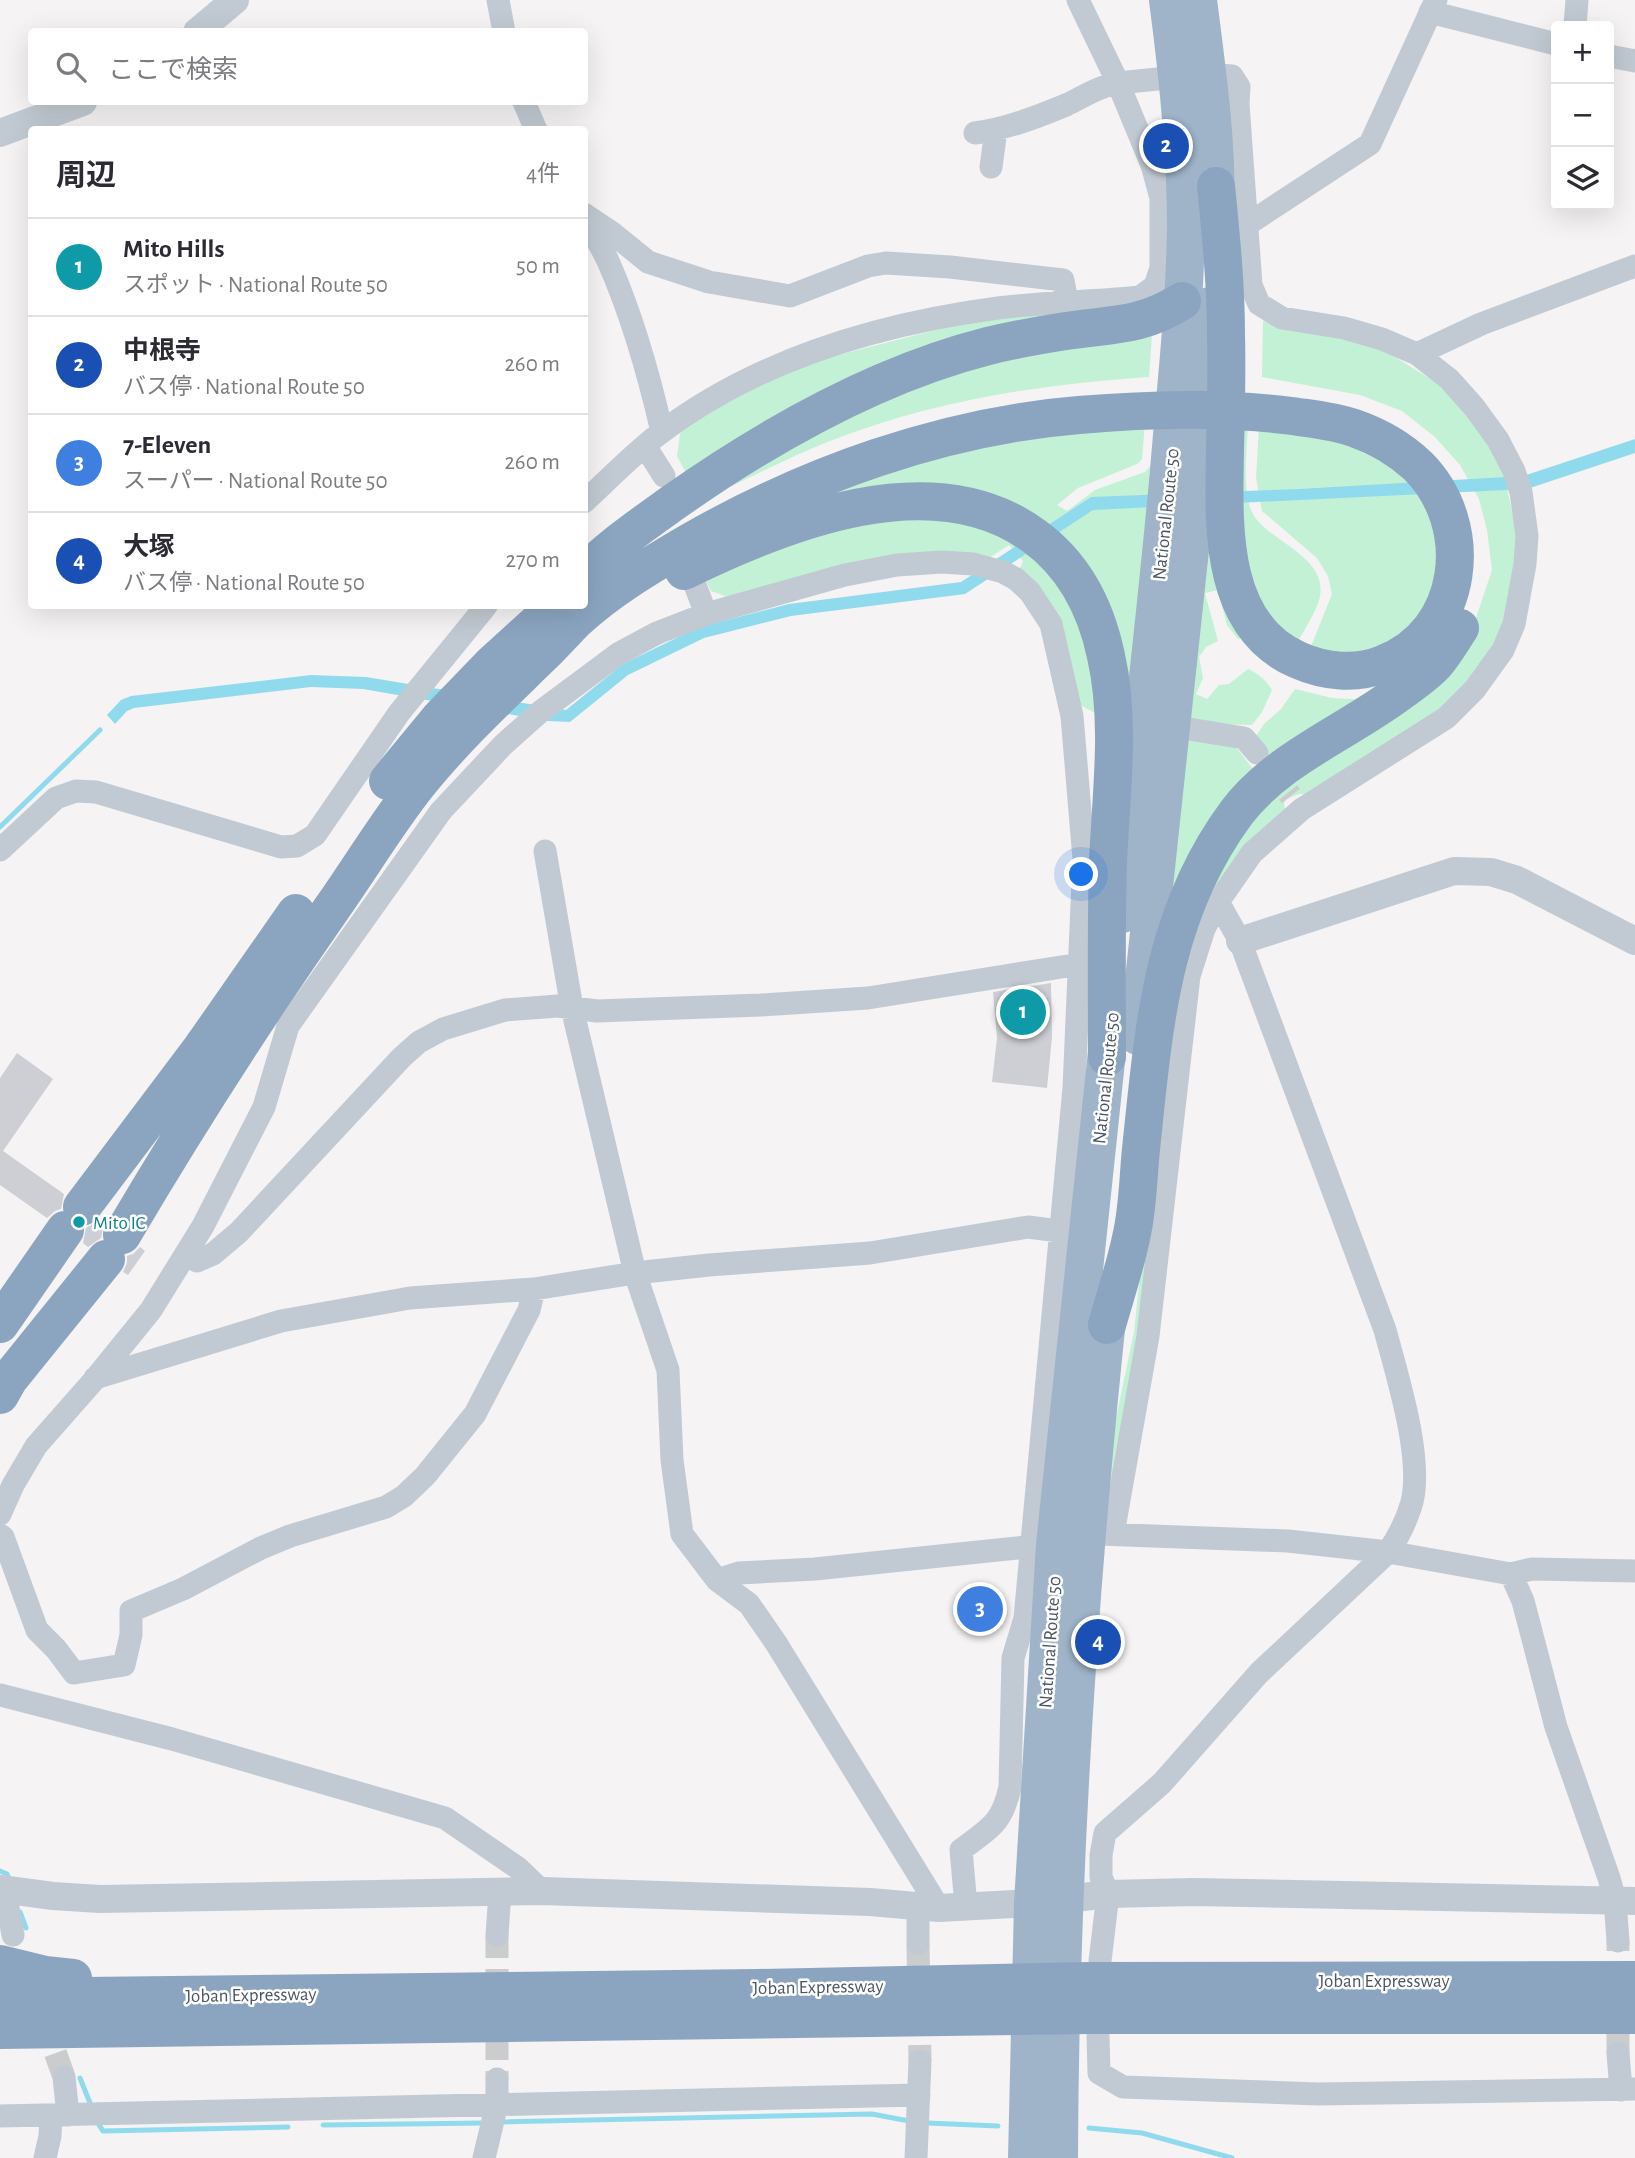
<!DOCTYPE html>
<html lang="ja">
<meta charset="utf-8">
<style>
:root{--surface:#fff;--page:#f7f7f7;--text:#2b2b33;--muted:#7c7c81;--line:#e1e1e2;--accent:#7c3aed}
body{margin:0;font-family:"Alegreya Sans","Noto Sans JP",sans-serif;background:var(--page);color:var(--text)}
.controls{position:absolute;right:21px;top:21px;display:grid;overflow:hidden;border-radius:7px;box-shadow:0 7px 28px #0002}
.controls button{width:63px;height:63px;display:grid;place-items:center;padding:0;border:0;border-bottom:2px solid var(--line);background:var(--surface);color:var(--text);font:35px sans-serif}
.you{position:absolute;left:1082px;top:875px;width:24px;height:24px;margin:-18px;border:5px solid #fff;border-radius:50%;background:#1a73e8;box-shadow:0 0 0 10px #1a73e833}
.badge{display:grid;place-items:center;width:46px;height:46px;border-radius:50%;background:var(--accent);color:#fff;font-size:23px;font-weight:700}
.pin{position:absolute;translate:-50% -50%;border:4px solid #fff;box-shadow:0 2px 7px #0006}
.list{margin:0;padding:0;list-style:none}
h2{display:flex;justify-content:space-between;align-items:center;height:91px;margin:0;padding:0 28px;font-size:30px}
h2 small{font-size:23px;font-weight:400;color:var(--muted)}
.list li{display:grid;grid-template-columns:46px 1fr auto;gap:21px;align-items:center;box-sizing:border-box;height:98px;padding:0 28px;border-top:2px solid var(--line)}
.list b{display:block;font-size:26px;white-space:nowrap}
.list p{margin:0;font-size:23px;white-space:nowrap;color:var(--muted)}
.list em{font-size:23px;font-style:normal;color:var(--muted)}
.icon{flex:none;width:38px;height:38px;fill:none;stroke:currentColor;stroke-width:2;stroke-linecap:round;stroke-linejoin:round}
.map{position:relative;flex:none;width:1635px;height:2158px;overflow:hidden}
.search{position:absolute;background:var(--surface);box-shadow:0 7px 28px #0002;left:28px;top:28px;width:560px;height:77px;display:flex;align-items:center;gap:18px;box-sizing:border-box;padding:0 24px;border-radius:7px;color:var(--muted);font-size:26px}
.panel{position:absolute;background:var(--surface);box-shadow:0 7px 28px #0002;left:28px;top:126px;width:560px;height:483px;border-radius:7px}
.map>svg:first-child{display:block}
.green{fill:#c3f1d5}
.water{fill:#90daee}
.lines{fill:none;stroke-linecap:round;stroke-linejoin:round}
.stream{stroke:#90daee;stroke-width:5}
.building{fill:#cdcfd5}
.minor-tunnel{stroke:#caccce;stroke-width:23;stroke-dasharray:23 11;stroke-linecap:butt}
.minor{stroke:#c1cad2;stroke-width:23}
.tertiary{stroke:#c1cad2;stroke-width:28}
.trunk{stroke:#9fb4c9;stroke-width:38}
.motorway{stroke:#8ba5c1;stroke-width:38}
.culture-dot{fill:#0f9aa8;stroke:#fff;stroke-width:2.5}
.labels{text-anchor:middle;stroke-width:5;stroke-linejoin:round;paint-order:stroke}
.street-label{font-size:19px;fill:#4a5661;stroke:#fff}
.culture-label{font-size:19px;fill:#0d838f;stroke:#fff;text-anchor:start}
</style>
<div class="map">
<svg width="1635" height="2158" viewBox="0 0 1635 2158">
<rect width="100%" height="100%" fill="#f5f3f3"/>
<!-- green -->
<path class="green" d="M1112 314 686 473 677 456 681 427 795 366 995 315Z
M1263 321 1377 346 1442 386 1486 438 1503 471 1517 533 1513 587 1504 620 1487 663 1448 705 1310 794H1299L1284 800 1285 814 1203 911 1142 1327 1108 1516 1107 1461 1134 1332 1161 1078 1195 908 1250 813 1472 630 1492 570 1487 530 1479 499 1460 465 1435 437 1402 411 1360 395 1262 377Z
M1152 334 1149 377C1041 384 931 401 830 441 790 457 751 477 712 495L796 441 961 366Z
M1145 423 1142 459 1137 464 1078 488 1057 505 1067 511 1095 490 1145 472 1150 466 1133 676 1122 681 1010 507 738 529 960 446Z
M1248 424C1247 449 1241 494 1254 516 1271 542 1327 557 1320 596 1319 607 1302 634 1296 645L1261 609 1240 552 1238 426Z
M1259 426 1353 439 1413 477 1440 537 1437 590 1403 638 1358 658 1310 649 1332 594 1328 576 1317 558 1262 511 1256 478Z
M941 512 1012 535 1076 599 1099 715 1078 704 1019 571 1023 561 1009 545 989 558 728 597 711 591 701 570 784 539Z
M1207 535 1253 637 1238 639 1227 625 1218 590 1205 593 1218 641 1206 647 1199 657 1203 678 1196 694 1207 699 1219 685 1229 684 1248 669C1259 674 1266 680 1272 690L1262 712 1252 725 1187 723Z
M1295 689 1332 698 1369 700 1269 763 1256 736 1264 724 1281 709Z
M1186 738 1232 742 1256 773 1176 902 1166 894Z"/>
<!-- water -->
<path class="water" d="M1635 439V453L1527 489 1093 510 965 594 791 616 704 638 628 675 570 722 548 721 363 689 311 687 134 708 127 711 115 724 107 715 121 700 131 696 311 675 366 677 566 710 623 664 699 627 789 604 961 582 1091 497 1299 489 1523 476Z"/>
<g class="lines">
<!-- stream -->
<path class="stream" d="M0 827 100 730
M0 1871 7 1874 9 1878
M20 1912 26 1928
M80 2078 90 2103
M500 2122 872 2114 909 2121
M927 2123 998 2126
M99 2125 103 2131 288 2127
M323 2125 485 2123
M1089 2128 1142 2133 1232 2158"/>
</g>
<!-- building -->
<path class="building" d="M1051 983 1052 1037 1047 1088 992 1082 997 1038 993 992Z
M17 1053 53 1079 3 1151 64 1194 61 1209 55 1211 47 1218 0 1185V1078Z
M100 1220 104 1222 101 1238 88 1247 83 1243 86 1228Z
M140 1247 145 1251 128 1275 123 1272 127 1263V1256L133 1254Z"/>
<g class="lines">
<!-- minor-tunnel -->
<path class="minor-tunnel" d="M1267 766 1291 796
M497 1935V2079
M918 1943 920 2061
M44 2021 64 2077
M1618 2053V1941"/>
<!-- minor -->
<path class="minor" d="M498 0 504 32
M1078 0 1118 83 1207 74 1232 76 1239 87 1238 104 1251 285 1259 304 1282 318 1344 328 1382 339 1417 354 1449 379 1474 407 1498 440 1514 471 1521 492 1527 536 1525 564 1514 624 1503 650 1475 689 1446 718 1302 809 1252 853 1218 902 1204 929 1189 976 1148 1336 1113 1534
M1430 12 1556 44
M1575 26 1577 0
M1609 56 1635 61
M524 102 536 130
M991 167 996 130
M584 214 611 232 648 262 709 282 790 296 868 266 886 263 950 267 1063 280 1067 302
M584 219C592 233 602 247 608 261 632 315 649 375 662 432
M1245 226 1370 144 1436 0
M1417 354 1481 324 1635 266
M645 446 664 476
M584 502C609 479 632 455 659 434 756 360 878 324 998 308 1045 302 1093 302 1140 297L1155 286 1161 268V198L1152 165 1118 83C1099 86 1083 97 1066 105 1037 117 1006 129 975 133
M695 585 706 614
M1189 729 1244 738 1257 753
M0 850 56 798 76 791 96 792 281 847 297 846 315 835 399 713 486 606
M545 851 572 1008 635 1273 668 1370 672 1460 682 1534 717 1580 749 1604 776 1643 939 1908
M185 1255 197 1261 213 1254 239 1232 402 1057 419 1042 443 1029 505 1010 558 1006 597 1011 761 1005 868 998 1080 964
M95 1378 281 1321 410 1298 534 1289 635 1273 709 1265 870 1253 1028 1227 1075 1233
M0 1514 13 1485 36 1446 95 1379 151 1310 203 1226 264 1107 288 1026 441 811 503 745 540 712 618 654 657 633 706 614 845 575 897 565 942 562 973 564 1003 572 1016 579 1030 592 1051 624 1072 716 1084 859 1074 1088 1025 1618 1013 1658 1010 1787C1002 1824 990 1828 961 1850L966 1906
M1099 1534 1288 1541 1388 1552 1511 1574 1523 1601 1556 1727 1609 1878 1615 1900 1618 1941
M0 1535 3 1537 37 1630 56 1649 74 1673 124 1665 131 1635V1611L183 1589 261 1548 290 1536 386 1507 404 1496 425 1476 475 1414 529 1310 534 1289
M1511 1574 1532 1569 1635 1571
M717 1580 739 1573 815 1569 1045 1545
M0 1695 172 1739 445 1818 518 1868 542 1891
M5 1891 13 1935
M918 1906V1943
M497 1935 500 1892
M1100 1961 1108 1894 1101 1877V1855L1105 1833 1162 1783 1259 1673 1388 1552C1399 1536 1407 1520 1412 1502 1423 1457 1397 1375 1385 1330L1240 941 1218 902
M1098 2036 1099 2073 1123 2087 1318 2094 1635 2089
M1618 2053 1621 2090
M64 2077 68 2115
M0 2116 919 2095
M45 2158 50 2136 51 2115
M484 2158 497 2104V2079
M916 2158 920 2061"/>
<!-- tertiary -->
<path class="tertiary" d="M197 32 235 0
M0 133 83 102
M1240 941 1454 871 1491 872 1517 880 1635 941
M0 1889 53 1896 100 1899 542 1891 870 1902 939 1908 1033 1903 1108 1894 1193 1892 1635 1901"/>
<!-- trunk -->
<path class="trunk" d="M1198 0C1207 72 1218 145 1215 217
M1122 914C1139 751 1160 587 1173 423 1179 358 1185 293 1186 227 1186 151 1178 75 1168 0
M1138 1036 1203 428 1210 306
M1027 2158 1033 1903 1055 1545 1110 1023
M1059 2158C1060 1868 1079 1579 1110 1291"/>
<!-- motorway -->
<path class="motorway" d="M684 571C784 522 933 462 1034 536 1074 565 1096 608 1106 656 1121 722 1111 794 1108 861 1106 926 1107 992 1107 1057
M584 574C609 547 641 526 671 504 766 437 874 375 988 346 1013 340 1040 335 1066 331 1112 324 1141 327 1182 301
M388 781 439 719 493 663 556 606
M82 1207 201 1049 296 913
M122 1235C188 1123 258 1014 332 908 361 867 387 823 418 784 455 738 498 698 540 657 552 646 563 633 575 621 608 590 649 566 688 543 807 475 943 426 1079 415 1151 409 1220 407 1292 416 1312 419 1334 421 1354 428 1377 436 1400 449 1418 466 1477 525 1465 633 1383 664 1356 675 1325 672 1298 660 1217 625 1224 521 1225 449 1226 411 1227 373 1226 336 1226 285 1221 236 1216 186
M0 1324 65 1230
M1107 1325C1115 1296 1125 1267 1131 1238 1138 1209 1138 1178 1141 1149 1154 1027 1161 914 1237 812 1279 757 1350 731 1403 690 1414 682 1427 673 1436 663 1445 652 1452 640 1460 628
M0 1395 9 1379 106 1259
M0 1964 45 1975 73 1978
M0 1997 758 1988 1089 1981 1635 1980
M0 2030 1090 2015H1635"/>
</g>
<!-- markers -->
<circle class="culture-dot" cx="79" cy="1222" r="7"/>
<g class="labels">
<!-- street labels -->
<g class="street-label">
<text transform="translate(1165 514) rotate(-84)" y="7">National Route 50</text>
<text transform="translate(1105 1078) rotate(-84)" y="7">National Route 50</text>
<text transform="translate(1049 1642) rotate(-86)" y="7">National Route 50</text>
<text x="1384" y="1987">Joban Expressway</text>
<text transform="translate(818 1986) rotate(-1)" y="7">Joban Expressway</text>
<text transform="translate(251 1994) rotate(-1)" y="7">Joban Expressway</text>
</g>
<!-- culture labels -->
<g class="culture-label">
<text x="93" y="1229">Mito IC</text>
</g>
</g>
</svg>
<div class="controls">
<button>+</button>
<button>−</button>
<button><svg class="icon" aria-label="layers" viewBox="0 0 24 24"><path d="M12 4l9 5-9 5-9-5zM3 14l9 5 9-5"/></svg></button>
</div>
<div class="you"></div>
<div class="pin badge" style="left:1023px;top:1012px;background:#0f9aa8">1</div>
<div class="pin badge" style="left:1166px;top:146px;background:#1a4fb4">2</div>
<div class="pin badge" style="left:980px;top:1609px;background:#3f7fe0">3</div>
<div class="pin badge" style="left:1098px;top:1642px;background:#1a4fb4">4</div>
<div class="search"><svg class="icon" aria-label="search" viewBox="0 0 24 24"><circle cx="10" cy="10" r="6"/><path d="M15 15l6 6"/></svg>ここで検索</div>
<section class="panel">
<h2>周辺<small>4件</small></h2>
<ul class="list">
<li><span class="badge" style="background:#0f9aa8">1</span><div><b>Mito Hills</b><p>スポット · National Route 50</p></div><em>50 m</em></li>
<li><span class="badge" style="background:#1a4fb4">2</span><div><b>中根寺</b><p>バス停 · National Route 50</p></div><em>260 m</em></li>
<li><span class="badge" style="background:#3f7fe0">3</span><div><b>7-Eleven</b><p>スーパー · National Route 50</p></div><em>260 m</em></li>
<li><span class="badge" style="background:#1a4fb4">4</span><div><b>大塚</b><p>バス停 · National Route 50</p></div><em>270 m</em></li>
</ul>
</section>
</div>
